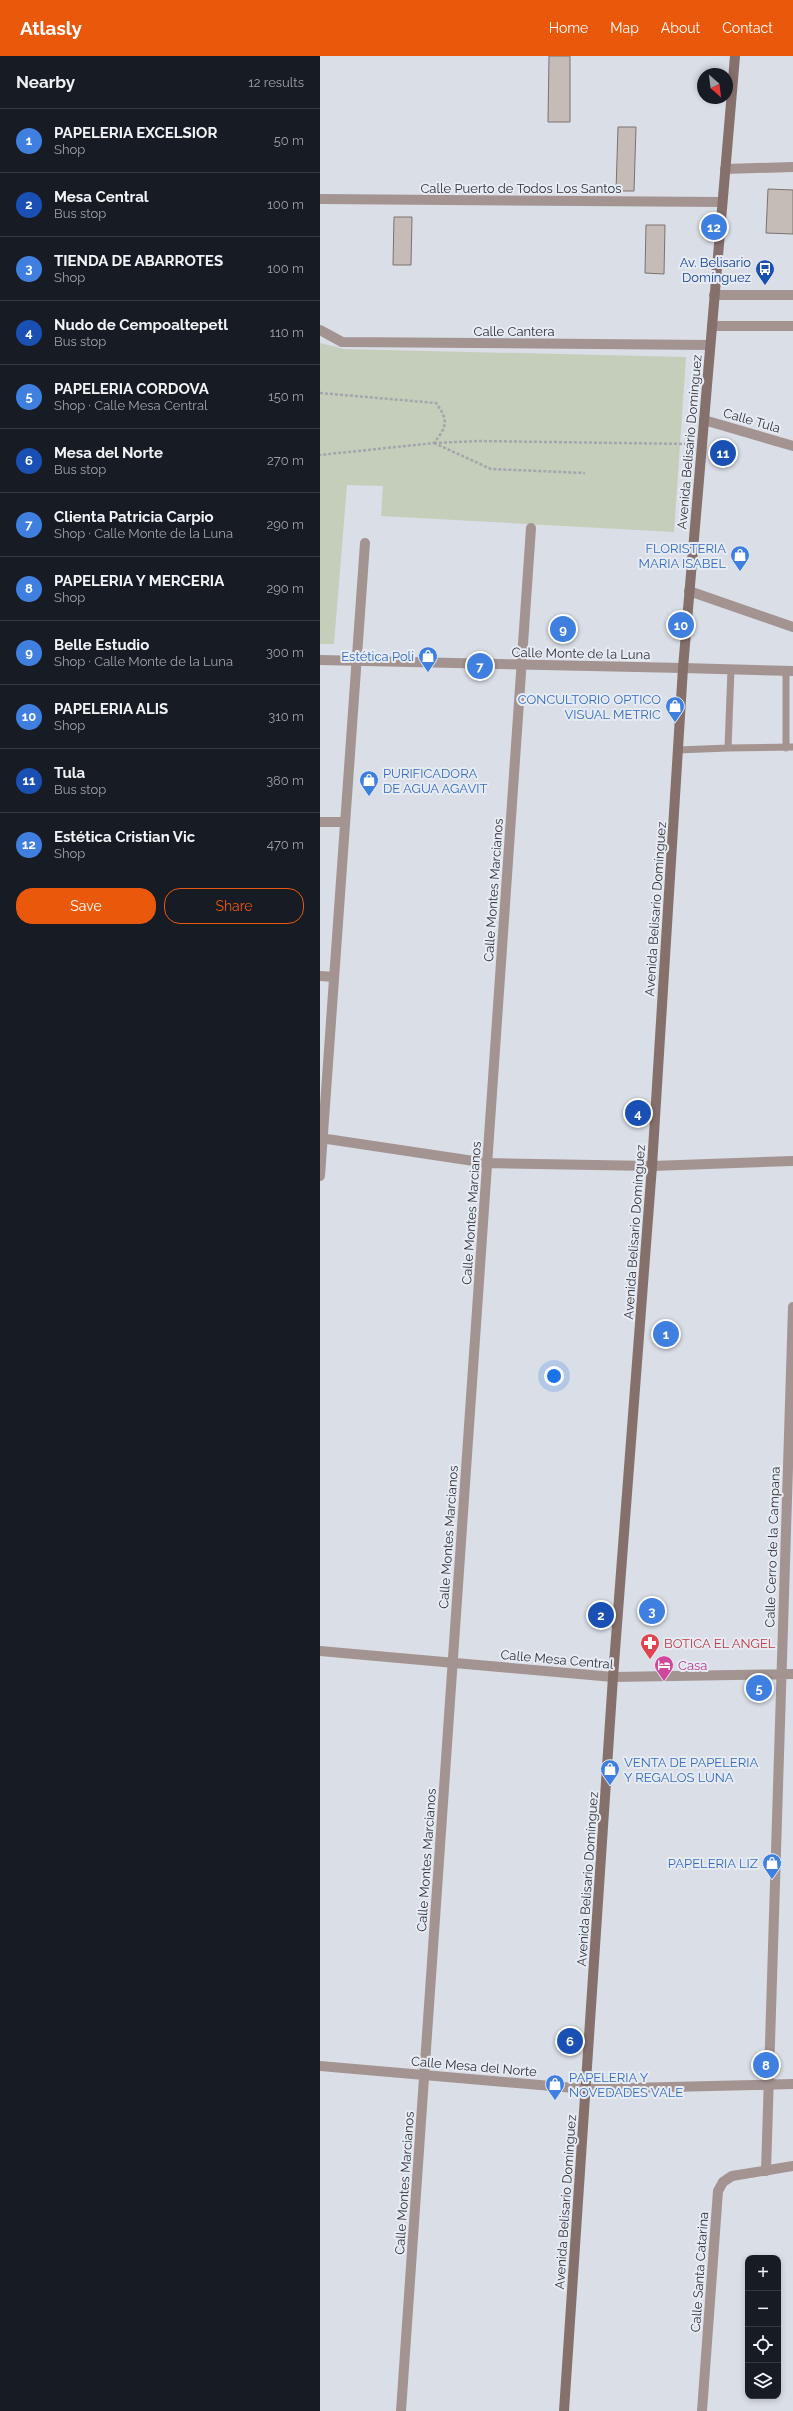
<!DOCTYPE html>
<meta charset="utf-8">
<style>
:root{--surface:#171b24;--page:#20242c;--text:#f1f3f6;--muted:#9ea1a6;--line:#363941;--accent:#ea580c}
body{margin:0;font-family:Raleway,sans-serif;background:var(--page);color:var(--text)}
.controls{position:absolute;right:12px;bottom:12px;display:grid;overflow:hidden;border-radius:8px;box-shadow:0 2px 6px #0003}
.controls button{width:36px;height:36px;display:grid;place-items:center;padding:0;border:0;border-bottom:1px solid var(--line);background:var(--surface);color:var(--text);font:20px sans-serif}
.compass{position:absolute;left:377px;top:12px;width:36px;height:36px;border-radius:50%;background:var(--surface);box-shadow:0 2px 6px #0003;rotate:152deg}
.you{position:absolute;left:234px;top:1320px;width:14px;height:14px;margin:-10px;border:3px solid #fff;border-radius:50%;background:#1a73e8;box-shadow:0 0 0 6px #1a73e833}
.badge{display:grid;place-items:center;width:26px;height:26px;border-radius:50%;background:var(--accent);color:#fff;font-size:13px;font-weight:700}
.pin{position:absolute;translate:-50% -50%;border:2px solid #fff;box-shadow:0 1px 4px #0006}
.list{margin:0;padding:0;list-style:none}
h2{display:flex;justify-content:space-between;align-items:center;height:52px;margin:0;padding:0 16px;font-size:17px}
h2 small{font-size:13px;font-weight:400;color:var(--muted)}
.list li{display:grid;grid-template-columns:26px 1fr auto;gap:12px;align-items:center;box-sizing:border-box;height:64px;padding:0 16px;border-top:1px solid var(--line)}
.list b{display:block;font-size:15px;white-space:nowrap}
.list p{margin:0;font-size:13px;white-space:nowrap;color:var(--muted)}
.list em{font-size:13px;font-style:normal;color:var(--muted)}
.actions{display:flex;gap:8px;padding:12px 16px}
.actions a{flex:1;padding:9px 0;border:1px solid var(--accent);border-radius:16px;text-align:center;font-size:14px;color:var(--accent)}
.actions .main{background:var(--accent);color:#fff}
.icon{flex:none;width:22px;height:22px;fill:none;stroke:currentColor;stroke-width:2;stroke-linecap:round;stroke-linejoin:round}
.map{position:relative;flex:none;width:473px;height:2355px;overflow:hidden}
header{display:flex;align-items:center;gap:24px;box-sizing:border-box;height:56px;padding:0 20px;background:var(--accent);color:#fff}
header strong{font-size:19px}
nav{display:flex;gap:22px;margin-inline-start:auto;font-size:14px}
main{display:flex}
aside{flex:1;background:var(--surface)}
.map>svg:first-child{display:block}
.green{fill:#c5cebb}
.building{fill:#c5bcb8;stroke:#7b726e}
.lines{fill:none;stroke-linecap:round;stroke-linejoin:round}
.path{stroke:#a3a6ad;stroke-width:2.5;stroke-dasharray:3 2;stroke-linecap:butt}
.service{stroke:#a39491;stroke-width:7}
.minor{stroke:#a39491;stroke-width:10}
.tertiary{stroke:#a39491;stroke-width:10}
.secondary{stroke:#86706b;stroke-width:10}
.labels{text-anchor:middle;stroke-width:4;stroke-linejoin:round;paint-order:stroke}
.street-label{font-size:13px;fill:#323337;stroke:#e7ebf4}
.transit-label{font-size:13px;fill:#164399;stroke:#e7ebf4;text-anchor:end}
.shop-label{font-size:13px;fill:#366cbe;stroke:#e7ebf4;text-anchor:end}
.health-label{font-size:13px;fill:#be3a42;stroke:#e7ebf4;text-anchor:start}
.hotel-label{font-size:13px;fill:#b23c85;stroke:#e7ebf4;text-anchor:start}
</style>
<header>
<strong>Atlasly</strong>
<nav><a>Home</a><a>Map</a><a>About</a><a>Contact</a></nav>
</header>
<main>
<aside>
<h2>Nearby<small>12 results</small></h2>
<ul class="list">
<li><span class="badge" style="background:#3f7fe0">1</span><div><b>PAPELERIA EXCELSIOR</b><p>Shop</p></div><em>50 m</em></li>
<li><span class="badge" style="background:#1a4fb4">2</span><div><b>Mesa Central</b><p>Bus stop</p></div><em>100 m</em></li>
<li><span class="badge" style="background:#3f7fe0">3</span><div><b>TIENDA DE ABARROTES</b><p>Shop</p></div><em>100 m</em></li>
<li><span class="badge" style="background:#1a4fb4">4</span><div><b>Nudo de Cempoaltepetl</b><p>Bus stop</p></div><em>110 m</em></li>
<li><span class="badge" style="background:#3f7fe0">5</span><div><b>PAPELERIA CORDOVA</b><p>Shop · Calle Mesa Central</p></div><em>150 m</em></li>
<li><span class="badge" style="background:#1a4fb4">6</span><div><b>Mesa del Norte</b><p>Bus stop</p></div><em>270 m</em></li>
<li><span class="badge" style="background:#3f7fe0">7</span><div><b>Clienta Patricia Carpio</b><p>Shop · Calle Monte de la Luna</p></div><em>290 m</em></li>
<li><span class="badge" style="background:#3f7fe0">8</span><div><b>PAPELERIA Y MERCERIA</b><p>Shop</p></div><em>290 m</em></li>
<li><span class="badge" style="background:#3f7fe0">9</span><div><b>Belle Estudio</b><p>Shop · Calle Monte de la Luna</p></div><em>300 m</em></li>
<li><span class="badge" style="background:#3f7fe0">10</span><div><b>PAPELERIA ALIS</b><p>Shop</p></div><em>310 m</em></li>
<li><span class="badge" style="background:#1a4fb4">11</span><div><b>Tula</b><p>Bus stop</p></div><em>380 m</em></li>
<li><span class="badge" style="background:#3f7fe0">12</span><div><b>Estética Cristian Vic</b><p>Shop</p></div><em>470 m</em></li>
</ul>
<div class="actions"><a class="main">Save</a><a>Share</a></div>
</aside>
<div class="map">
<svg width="473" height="2355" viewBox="0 0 473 2355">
<rect width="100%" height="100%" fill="#dadee7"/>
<!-- green -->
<path class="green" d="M0 287 24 293 366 301 354 476 61 460 63 430 27 429 14 588H0Z"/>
<!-- building -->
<path class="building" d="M229 0H250V66H228Z
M298 71H316L314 135H296Z
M448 133 473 134V178L446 177Z
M74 161H92L91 209H73Z
M326 169H345L344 218 325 217Z"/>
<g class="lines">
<!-- path -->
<path class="path" d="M0 337 116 347C129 365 127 370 114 387L0 399
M114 387 158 385 369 388
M114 387 171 413 265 417"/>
<!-- service -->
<path class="service" d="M411 613 408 692 473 691
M466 692V614
M358 694 408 692"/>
<!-- minor -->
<path class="minor" d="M405 113 473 111
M0 143 402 146
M394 239H473
M392 270H473
M0 274 22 286 390 289
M384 364 473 390
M369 535 473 571
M363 612 473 615
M0 766H25
M0 920 14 921
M0 1082 167 1107 332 1110 473 1105
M0 1120 45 487
M0 1595 293 1621 473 1618
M0 2010 266 2033 473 2028
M446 2115 473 1251
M81 2355 211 472
M382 2355 398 2135 403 2126 412 2120 473 2110"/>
<!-- tertiary -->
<path class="tertiary" d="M0 604 363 612"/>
<!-- secondary -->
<path class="secondary" d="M244 2355 293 1621 332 1110 363 612 415 0"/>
</g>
<!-- icons -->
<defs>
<symbol id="bus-pin" viewBox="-11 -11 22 30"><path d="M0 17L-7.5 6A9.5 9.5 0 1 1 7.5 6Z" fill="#1a4fb4" stroke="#e7ebf4"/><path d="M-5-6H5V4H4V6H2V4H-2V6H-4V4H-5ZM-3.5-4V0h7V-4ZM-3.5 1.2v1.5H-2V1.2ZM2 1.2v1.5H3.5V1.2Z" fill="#fff"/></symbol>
<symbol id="shop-pin" viewBox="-11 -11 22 30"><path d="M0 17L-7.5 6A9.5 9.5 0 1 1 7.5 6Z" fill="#3f7fe0" stroke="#e7ebf4"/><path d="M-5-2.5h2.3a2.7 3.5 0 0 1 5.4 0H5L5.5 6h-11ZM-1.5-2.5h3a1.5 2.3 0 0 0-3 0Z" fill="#fff"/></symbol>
<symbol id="pharmacy-pin" viewBox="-11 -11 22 30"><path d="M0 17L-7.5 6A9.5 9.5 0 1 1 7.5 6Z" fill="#e0444e" stroke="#e7ebf4"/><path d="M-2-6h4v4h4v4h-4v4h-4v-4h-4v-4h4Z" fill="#fff"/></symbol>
<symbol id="hotel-pin" viewBox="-11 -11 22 30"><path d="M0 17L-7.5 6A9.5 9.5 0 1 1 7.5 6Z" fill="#d1479c" stroke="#e7ebf4"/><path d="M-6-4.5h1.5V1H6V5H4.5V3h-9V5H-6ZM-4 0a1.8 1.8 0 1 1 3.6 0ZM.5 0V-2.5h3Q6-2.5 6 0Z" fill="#fff"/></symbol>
</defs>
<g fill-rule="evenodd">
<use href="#bus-pin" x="434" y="202" width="22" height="30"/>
<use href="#shop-pin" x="409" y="488" width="22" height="30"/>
<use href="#shop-pin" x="97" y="589" width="22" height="30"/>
<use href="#shop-pin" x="344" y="639" width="22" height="30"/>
<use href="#shop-pin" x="38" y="713" width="22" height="30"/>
<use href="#pharmacy-pin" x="319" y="1576" width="22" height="30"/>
<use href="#hotel-pin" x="333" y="1598" width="22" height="30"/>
<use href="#shop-pin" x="279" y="1702" width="22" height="30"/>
<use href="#shop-pin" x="441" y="1796" width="22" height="30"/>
<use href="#shop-pin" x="224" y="2017" width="22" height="30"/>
</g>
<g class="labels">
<!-- street labels -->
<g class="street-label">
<text x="201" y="137">Calle Puerto de Todos Los Santos</text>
<text x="194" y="280">Calle Cantera</text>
<text transform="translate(432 364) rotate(16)" y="5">Calle Tula</text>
<text transform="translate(369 386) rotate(-85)" y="5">Avenida Belisario Domínguez</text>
<text transform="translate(261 597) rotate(1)" y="5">Calle Monte de la Luna</text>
<text transform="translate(173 834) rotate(-86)" y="5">Calle Montes Marcianos</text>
<text transform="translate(335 853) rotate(-86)" y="5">Avenida Belisario Domínguez</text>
<text transform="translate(151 1157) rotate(-86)" y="5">Calle Montes Marcianos</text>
<text transform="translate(314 1176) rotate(-86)" y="5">Avenida Belisario Domínguez</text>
<text transform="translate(128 1481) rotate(-86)" y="5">Calle Montes Marcianos</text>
<text transform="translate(452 1491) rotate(-88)" y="5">Calle Cerro de la Campana</text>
<text transform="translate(237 1603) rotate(5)" y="5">Calle Mesa Central</text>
<text transform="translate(106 1804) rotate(-86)" y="5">Calle Montes Marcianos</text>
<text transform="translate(267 1823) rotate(-86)" y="5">Avenida Belisario Domínguez</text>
<text transform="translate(154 2010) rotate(5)" y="5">Calle Mesa del Norte</text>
<text transform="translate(84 2127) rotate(-86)" y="5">Calle Montes Marcianos</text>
<text transform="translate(245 2146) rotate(-86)" y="5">Avenida Belisario Domínguez</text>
<text transform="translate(379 2216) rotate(-86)" y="5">Calle Santa Catarina</text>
</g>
<!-- transit labels -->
<g class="transit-label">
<text x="431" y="211">Av. Belisario<tspan x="431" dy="15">Domínguez</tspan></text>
</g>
<!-- shop labels -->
<g class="shop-label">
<text x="406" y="497">FLORISTERIA<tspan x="406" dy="15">MARIA ISABEL</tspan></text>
<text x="94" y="605">Estética Poli</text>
<text x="341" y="648">CONCULTORIO OPTICO<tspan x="341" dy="15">VISUAL METRIC</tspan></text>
<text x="63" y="722" text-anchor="start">PURIFICADORA<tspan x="63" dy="15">DE AGUA AGAVIT</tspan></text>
<text x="304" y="1711" text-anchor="start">VENTA DE PAPELERIA<tspan x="304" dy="15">Y REGALOS LUNA</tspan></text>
<text x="438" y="1812">PAPELERIA LIZ</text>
<text x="249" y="2026" text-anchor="start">PAPELERIA Y<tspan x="249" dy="15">NOVEDADES VALE</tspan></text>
</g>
<!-- health labels -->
<g class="health-label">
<text x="344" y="1592">BOTICA EL ANGEL</text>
</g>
<!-- hotel labels -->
<g class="hotel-label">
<text x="358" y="1614">Casa</text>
</g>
</g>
</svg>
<div class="controls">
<button>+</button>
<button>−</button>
<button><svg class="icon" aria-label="locate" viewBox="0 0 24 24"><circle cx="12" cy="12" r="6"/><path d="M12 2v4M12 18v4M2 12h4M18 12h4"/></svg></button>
<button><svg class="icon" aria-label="layers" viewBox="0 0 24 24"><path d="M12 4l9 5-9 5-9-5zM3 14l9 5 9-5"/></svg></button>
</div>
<svg class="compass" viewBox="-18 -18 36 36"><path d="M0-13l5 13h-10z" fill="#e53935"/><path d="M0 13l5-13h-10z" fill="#9ea1a6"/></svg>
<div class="you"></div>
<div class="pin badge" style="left:346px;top:1278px;background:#3f7fe0">1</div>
<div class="pin badge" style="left:281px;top:1559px;background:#1a4fb4">2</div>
<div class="pin badge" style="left:332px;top:1555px;background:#3f7fe0">3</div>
<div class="pin badge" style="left:318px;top:1057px;background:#1a4fb4">4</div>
<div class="pin badge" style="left:439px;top:1632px;background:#3f7fe0">5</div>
<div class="pin badge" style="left:250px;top:1985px;background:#1a4fb4">6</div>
<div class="pin badge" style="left:160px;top:610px;background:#3f7fe0">7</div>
<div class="pin badge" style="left:446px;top:2009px;background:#3f7fe0">8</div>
<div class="pin badge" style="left:243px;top:573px;background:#3f7fe0">9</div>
<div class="pin badge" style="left:361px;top:569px;background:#3f7fe0">10</div>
<div class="pin badge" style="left:403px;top:397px;background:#1a4fb4">11</div>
<div class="pin badge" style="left:394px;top:171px;background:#3f7fe0">12</div>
</div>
</main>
